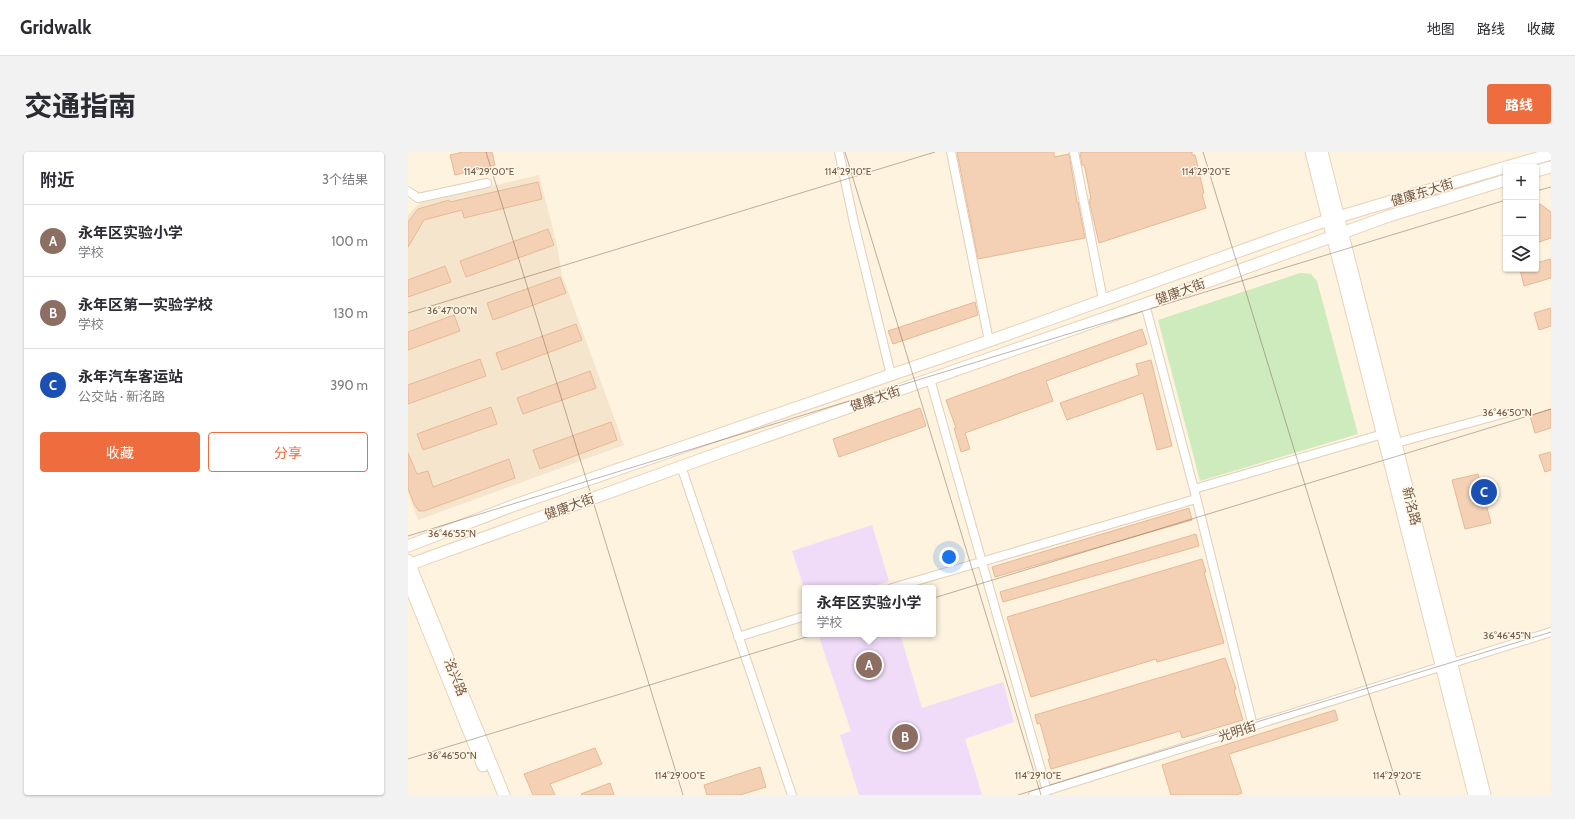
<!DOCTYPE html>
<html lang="zh">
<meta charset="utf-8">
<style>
:root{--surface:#fff;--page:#f2f2f3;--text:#2b2b33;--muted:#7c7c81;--line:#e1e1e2;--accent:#ee6c3d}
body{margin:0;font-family:Cabin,"Noto Sans SC",sans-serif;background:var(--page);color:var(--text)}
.controls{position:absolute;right:12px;top:12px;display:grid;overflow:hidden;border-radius:4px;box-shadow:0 1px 3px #0004}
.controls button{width:36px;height:36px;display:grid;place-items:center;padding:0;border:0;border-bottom:1px solid var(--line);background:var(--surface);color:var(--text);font:20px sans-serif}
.you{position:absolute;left:541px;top:405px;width:14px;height:14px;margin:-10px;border:3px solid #fff;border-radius:50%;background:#1a73e8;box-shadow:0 0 0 6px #1a73e833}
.badge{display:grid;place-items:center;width:26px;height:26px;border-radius:50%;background:var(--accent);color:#fff;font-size:13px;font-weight:700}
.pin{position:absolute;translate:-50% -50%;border:2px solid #fff;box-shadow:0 1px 4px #0006}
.popup{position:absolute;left:394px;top:433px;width:134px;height:52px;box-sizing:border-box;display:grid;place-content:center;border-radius:4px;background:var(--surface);filter:drop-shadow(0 1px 3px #0005);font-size:13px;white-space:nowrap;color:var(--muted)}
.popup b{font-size:15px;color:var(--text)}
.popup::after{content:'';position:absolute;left:50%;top:100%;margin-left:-8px;border:8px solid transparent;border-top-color:var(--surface)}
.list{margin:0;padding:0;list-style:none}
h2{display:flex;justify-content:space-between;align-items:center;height:52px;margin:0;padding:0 16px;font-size:17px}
h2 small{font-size:13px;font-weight:400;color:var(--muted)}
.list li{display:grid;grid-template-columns:26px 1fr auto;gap:12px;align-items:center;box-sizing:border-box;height:72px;padding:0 16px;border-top:1px solid var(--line)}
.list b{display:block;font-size:15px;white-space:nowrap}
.list p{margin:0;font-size:13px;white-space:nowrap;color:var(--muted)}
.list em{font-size:13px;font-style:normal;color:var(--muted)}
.actions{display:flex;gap:8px;padding:12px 16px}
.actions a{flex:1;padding:9px 0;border:1px solid var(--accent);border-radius:4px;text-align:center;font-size:14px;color:var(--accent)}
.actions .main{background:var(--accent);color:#fff}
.icon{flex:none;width:22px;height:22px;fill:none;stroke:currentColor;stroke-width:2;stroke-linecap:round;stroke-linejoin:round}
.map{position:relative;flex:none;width:1143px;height:643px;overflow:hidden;border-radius:4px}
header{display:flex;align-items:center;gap:24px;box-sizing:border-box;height:56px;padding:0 20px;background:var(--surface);border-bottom:1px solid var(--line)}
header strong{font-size:19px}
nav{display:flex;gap:22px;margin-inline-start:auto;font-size:14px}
.intro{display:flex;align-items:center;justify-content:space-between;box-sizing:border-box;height:96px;padding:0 24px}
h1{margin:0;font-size:28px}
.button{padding:10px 18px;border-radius:4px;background:var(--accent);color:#fff;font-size:14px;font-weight:700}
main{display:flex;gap:24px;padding:0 24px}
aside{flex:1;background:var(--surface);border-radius:4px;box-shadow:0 1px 3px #0004}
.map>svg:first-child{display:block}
.residential{fill:#f5e5cd}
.education{fill:#f0dcf9}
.green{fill:#ceebbd}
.building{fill:#f4d1b5;stroke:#e7b895}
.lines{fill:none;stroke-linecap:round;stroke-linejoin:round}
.street-casing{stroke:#e1cfbb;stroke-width:10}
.secondary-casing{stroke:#e9d2ba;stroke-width:13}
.street{stroke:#fff;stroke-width:8}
.secondary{stroke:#fff;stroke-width:11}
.ticks{fill:none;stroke:#745846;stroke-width:1;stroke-opacity:0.45}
.labels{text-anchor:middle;stroke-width:3;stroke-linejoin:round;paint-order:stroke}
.street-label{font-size:13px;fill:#745846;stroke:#fff6e6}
.ticks-label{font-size:10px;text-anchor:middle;fill:#745846;stroke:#fff6e6;stroke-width:3;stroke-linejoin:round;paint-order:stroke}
</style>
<header>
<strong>Gridwalk</strong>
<nav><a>地图</a><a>路线</a><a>收藏</a></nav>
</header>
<div class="intro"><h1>交通指南</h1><a class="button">路线</a></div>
<main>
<aside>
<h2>附近<small>3个结果</small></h2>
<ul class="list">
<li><span class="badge" style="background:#8d6e63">A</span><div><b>永年区实验小学</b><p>学校</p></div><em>100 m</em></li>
<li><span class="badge" style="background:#8d6e63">B</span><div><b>永年区第一实验学校</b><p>学校</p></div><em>130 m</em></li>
<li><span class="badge" style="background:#1a4fb4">C</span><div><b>永年汽车客运站</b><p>公交站 · 新洺路</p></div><em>390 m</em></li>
</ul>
<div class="actions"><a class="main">收藏</a><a>分享</a></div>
</aside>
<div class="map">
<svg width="1143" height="643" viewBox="0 0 1143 643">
<rect width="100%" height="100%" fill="#fdf3df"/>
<!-- residential -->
<path class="residential" d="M131 23 149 93 154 123 216 293 10 368 0 341V63L12 51Z"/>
<!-- education -->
<path class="education" d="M464 373 481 429 460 436H397V439L384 399Z
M410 482H492L514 556 595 530 606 570 557 587 574 643H451L432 583 443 579Z"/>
<!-- green -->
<path class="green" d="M892 121 903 122 909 129 950 282 792 329 750 168Z"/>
<!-- building -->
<path class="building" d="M55 0H84L87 13 47 23 42 3Z
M549 0H646V5L661 2 669 50H670L677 86 570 107Z
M676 0H784V3H787L796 41 794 42 798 56 691 91 681 48 683 47 677 16 676 13H674L672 1Z
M130 30 134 47 56 66 54 58 16 68 0 95V70L10 57 41 48 42 50Z
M1132 52 1143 60V86L1128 91V53Z
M140 77 146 93 58 125 52 109Z
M1143 107V126L1116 134 1112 117H1128V111Z
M37 114 43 130 0 145V128Z
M152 125 158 141 85 168 79 151Z
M567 150 570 163 485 192 480 179Z
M1143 156V174L1131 178 1126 161Z
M46 163 52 179 0 198V180Z
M168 172 174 188 94 218 88 201Z
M734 177 739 192 638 229 645 249 557 281 562 297 553 300 546 276H548L538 248Z
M72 207 78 224 0 252V233Z
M743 208 764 294 749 298 735 241 659 268 652 251 731 223 728 212Z
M182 219 188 236 115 262 109 246Z
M83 255 89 272 15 298 9 282Z
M512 256 518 274 431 305 425 287Z
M1143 257V276L1127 281 1122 264Z
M203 270 209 288 132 317 125 298Z
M1143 300V318L1137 320 1131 303Z
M0 301 9 322 20 319 25 335 101 307 107 326 16 359H11L6 352 0 336Z
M1070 322 1083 371 1057 377 1044 328Z
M781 356 784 368 587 425 584 415Z
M788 382 791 394 595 450 592 440Z
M794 407 798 420H796L816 491 749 510 748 507 623 545 599 465Z
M817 506 828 537 826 538 835 568 774 586 772 579 643 617 640 607H642L632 571 629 572 627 563Z
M927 558 930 568 821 602 834 641 828 643H763L754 613Z
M187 596 194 612 142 632 147 643H125L116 622Z
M352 615 358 635 332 643H299L296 633Z
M202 631 206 643H174L173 642Z"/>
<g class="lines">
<defs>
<path id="street" d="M431 0 446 71 483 223
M543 0 581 189
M666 0 695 148
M0 39 10 46 79 31
M737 152 786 337 845 574
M522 227 639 639
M988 291 1098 261
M273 314 384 643
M786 337 975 282
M484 436 788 347
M330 485 397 464
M625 643 1143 480"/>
<path id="secondary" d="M903 0 1066 643
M914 0 1077 643
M1098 15 1143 2
M1128 19 1143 15
M0 394 107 353 581 189 871 85 920 68 1098 15
M0 408 96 643
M0 413 319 298 766 142 981 64 1098 28
M0 429 75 614"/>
</defs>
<!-- street casing -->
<use href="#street" class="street-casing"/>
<!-- secondary casing -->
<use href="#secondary" class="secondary-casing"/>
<!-- street -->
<use href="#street" class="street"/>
<!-- secondary -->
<use href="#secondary" class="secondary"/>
</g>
<!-- ticks -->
<path class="ticks" d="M78 0 275 643M437 0 633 643M795 0 992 643M1128 39 1143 35M0 161 527 0M0 384 1098 48M0 607 1143 257M610 643 1143 480"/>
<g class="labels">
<!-- street labels -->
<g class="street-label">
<text transform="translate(1014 40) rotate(-17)" y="5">健康东大街</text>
<text transform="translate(772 139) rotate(-20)" y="5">健康大街</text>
<text transform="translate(467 246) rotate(-19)" y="5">健康大街</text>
<text transform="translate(161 354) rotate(-20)" y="5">健康大街</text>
<text transform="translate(1004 354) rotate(76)" y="5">新洺路</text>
<text transform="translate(48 525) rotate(68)" y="5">洺兴路</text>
<text transform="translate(829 579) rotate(-18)" y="5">光明街</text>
</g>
</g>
<g class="ticks-label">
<text x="81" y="23">114°29'00"E</text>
<text x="440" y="23">114°29'10"E</text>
<text x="798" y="23">114°29'20"E</text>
<text x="44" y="162">36°47'00"N</text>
<text x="1099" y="264">36°46'50"N</text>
<text x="44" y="385">36°46'55"N</text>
<text x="1099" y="487">36°46'45"N</text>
<text x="44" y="607">36°46'50"N</text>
<text x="272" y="627">114°29'00"E</text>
<text x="630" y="627">114°29'10"E</text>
<text x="989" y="627">114°29'20"E</text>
</g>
</svg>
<div class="controls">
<button>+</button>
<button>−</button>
<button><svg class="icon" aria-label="layers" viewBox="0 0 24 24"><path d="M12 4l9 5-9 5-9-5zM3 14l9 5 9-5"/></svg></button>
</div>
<div class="you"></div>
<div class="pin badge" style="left:461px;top:513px;background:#8d6e63">A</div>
<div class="popup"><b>永年区实验小学</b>学校</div>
<div class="pin badge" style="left:497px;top:585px;background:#8d6e63">B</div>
<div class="pin badge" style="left:1076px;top:340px;background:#1a4fb4">C</div>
</div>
</main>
